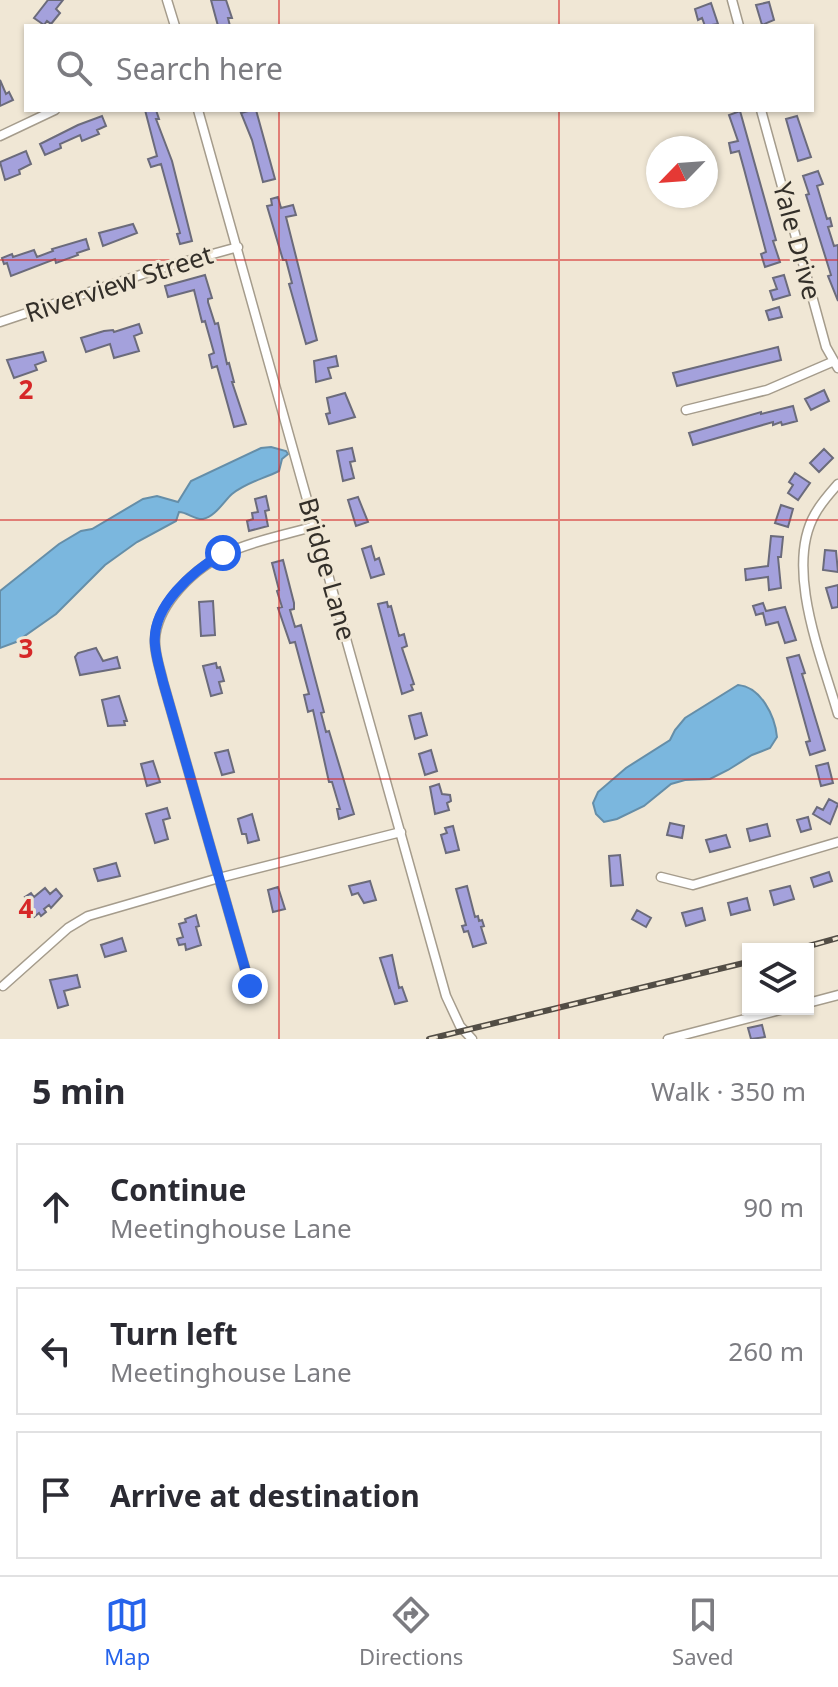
<!DOCTYPE html>
<meta charset="utf-8">
<style>
:root{--surface:#fff;--page:#f2f2f3;--text:#2b2b33;--muted:#7c7c81;--line:#e1e1e2;--accent:#2563eb}
body{margin:0;font-family:"Noto Sans",sans-serif;background:var(--page);color:var(--text)}
.controls{position:absolute;right:24px;bottom:24px;display:grid;overflow:hidden;border-radius:0px;box-shadow:0 2px 6px #0004}
.controls button{width:72px;height:72px;display:grid;place-items:center;padding:0;border:0;border-bottom:2px solid var(--line);background:var(--surface);color:var(--text);font:40px sans-serif}
.compass{position:absolute;left:646px;top:136px;width:72px;height:72px;border-radius:50%;background:var(--surface);box-shadow:0 2px 6px #0004;rotate:245deg}
.stop{position:absolute;width:24px;height:24px;margin:-18px;border:6px solid #2563eb;border-radius:50%;background:#fff}
.stop.end{background:#2563eb;border-color:#fff;box-shadow:0 2px 8px #0008}
.list{margin:0;padding:0;list-style:none}
h2{display:flex;justify-content:space-between;align-items:center;height:104px;margin:0;padding:0 32px;font-size:34px}
h2 small{font-size:26px;font-weight:400;color:var(--muted)}
.list li{display:grid;grid-template-columns:52px 1fr auto;gap:24px;align-items:center;box-sizing:border-box;height:128px;margin:0 16px 16px;padding:0 16px;border:2px solid var(--line);border-radius:0px}
.list b{display:block;font-size:30px;white-space:nowrap}
.list p{margin:0;font-size:26px;white-space:nowrap;color:var(--muted)}
.list em{font-size:26px;font-style:normal;color:var(--muted)}
.icon{flex:none;width:44px;height:44px;fill:none;stroke:currentColor;stroke-width:2;stroke-linecap:round;stroke-linejoin:round}
.map{position:relative;flex:none;width:838px;height:1039px;overflow:hidden}
.search{position:absolute;background:var(--surface);box-shadow:0 2px 6px #0004;left:24px;right:24px;top:24px;height:88px;display:flex;align-items:center;gap:20px;box-sizing:border-box;padding:0 28px;border-radius:0px;color:var(--muted);font-size:30px}
.sheet{height:536px;background:var(--surface)}
nav{display:flex;justify-content:space-around;align-items:center;box-sizing:border-box;height:112px;border-top:2px solid var(--line);background:var(--surface);font-size:22px;color:var(--muted)}
nav a{display:grid;justify-items:center;gap:4px}
nav .on{color:var(--accent)}
.map>svg:first-child{display:block}
.water{fill:#7bb7de;stroke:#658ea8;stroke-width:2}
.building{fill:#a4a1dc;stroke:#6b6b7b;stroke-width:2}
.lines{fill:none;stroke-linecap:round;stroke-linejoin:round}
.minor-casing{stroke:#a59c8c;stroke-width:11}
.minor{stroke:#fff;stroke-width:8}
.rail-casing{stroke:#524d45;stroke-width:6}
.rail{stroke:#f0e7d5;stroke-width:3;stroke-dasharray:9;stroke-linecap:butt}
.route{stroke:#2563eb;stroke-width:10}
.grid{fill:none;stroke:#d62828;stroke-width:2;stroke-opacity:0.55}
.labels{text-anchor:middle;stroke-width:6;stroke-linejoin:round;paint-order:stroke}
.street-label{font-size:26px;fill:#332f29;stroke:#f0e7d5}
.grid-label{font-size:26px;text-anchor:middle;font-weight:bold;fill:#d62828;stroke:#f0e7d5;stroke-width:6;stroke-linejoin:round;paint-order:stroke}
</style>
<div class="map">
<svg width="838" height="1039" viewBox="0 0 838 1039">
<rect width="100%" height="100%" fill="#f0e7d5"/>
<!-- water -->
<path class="water" d="M271 447 286 451 288 454 282 459 279 471C263 479 247 482 232 494 224 501 215 517 203 519 195 520 187 512 179 512L176 521 137 542 105 565 56 614 16 642 0 648V591L59 544 81 531 92 529 143 499 157 496 178 502 191 481 261 448Z
M738 685C761 687 775 716 777 737L770 748 752 755 728 770 710 779 685 780 671 784 644 806 617 819 604 822 596 814 593 803 598 792 626 768 670 740 675 730 685 718Z"/>
<!-- building -->
<path class="building" d="M48 0H63L56 9 60 13 51 24 47 21 44 25 34 18Z
M211 0H226L232 18H228L230 26H218Z
M769 2 774 20 762 25 756 5Z
M711 3 718 24 705 26 702 18 698 20 695 9Z
M0 80 6 94 9 92 13 100 0 106Z
M145 110H156L159 119H156L172 161 192 241 180 244 177 234 180 233 161 164 151 167 148 159 157 156Z
M252 110H256L275 179 263 182 252 140 241 113Z
M740 111 776 240 773 241 780 262 765 267 761 254 766 252 744 169 739 151 731 153 729 143 738 141 729 115Z
M102 116 106 126 97 130 99 134 82 141 80 135 60 144 61 148 45 155 40 144 78 125Z
M797 116 811 157 798 161 786 119Z
M26 151 31 164 19 170 20 174 5 180 0 162Z
M818 171 823 184 817 186 827 219 830 218 832 226 828 227 834 246 838 245V301L828 276 831 275 806 195 809 194 803 176Z
M278 197 281 208 293 205 296 215 286 217 317 340 306 344 289 284 292 283 286 260H283L267 206 272 205 271 199Z
M133 224 137 233 103 246 99 233Z
M86 239 89 249 77 253 78 255 56 263 55 259 11 276 7 263 4 264 2 258 12 254 13 257 34 250 37 257 53 251 52 249Z
M205 275 212 298 208 299V302L215 324 218 323 227 364 229 363 234 382H232L246 424 234 427 217 366 212 368 209 355 214 353 205 321 202 322 194 290 168 297 165 286Z
M784 275 790 295 773 300 770 291 777 289 773 278Z
M779 307 782 317 769 320 766 311Z
M139 324 142 333 134 336 139 351 114 358 110 344 86 352 81 338 104 331 113 330 114 332Z
M778 347 781 360 677 386 673 373Z
M43 352 46 361 35 365 37 370 14 378 7 360Z
M336 356 338 366 328 368 331 378 316 382 314 361Z
M824 390 829 401 811 410 805 399Z
M345 393 355 417 329 424 326 414 330 413 327 398Z
M793 406 797 421 782 425 781 422 773 425V422L693 445 689 433 761 412V414Z
M352 448 355 461 350 462 354 478 343 481 337 451Z
M824 449 833 458 819 472 810 463Z
M795 473 810 483 798 500 788 493 793 485 789 482Z
M266 496 269 510 265 511 268 526 249 531 247 521 253 519 252 513 258 512 255 499Z
M358 497 368 522 356 526 348 500Z
M781 505 793 509 788 527 775 523Z
M771 536 783 537 781 557H778L781 588 769 590 768 577 746 580 745 569 768 566Z
M371 546 375 560 379 558 384 574 371 578 362 549Z
M825 550 836 551 838 572 823 570Z
M283 560 294 603V609L290 610 295 627 301 625 324 712 321 713 326 732 329 731 354 814 339 819 337 809H340L332 782H329L313 710 308 712 304 695 309 694 295 642 290 643 278 608 282 607 277 591 279 590 272 563Z
M838 585V607L832 608 826 588Z
M213 601 215 635 201 636 199 602Z
M387 602 388 607 391 606 399 636 404 634 407 646 402 648 414 684 411 685 413 690 402 694 378 604Z
M763 603 766 611 785 607 796 640 785 643 778 622 766 625 763 613 756 615 753 606Z
M96 648 103 661 117 657 120 668 80 675 75 657 78 653Z
M799 655 805 673 802 674 825 750 810 755 806 742 810 741 787 658Z
M216 663 217 668 220 667 224 681 219 682 222 693 211 696 203 666Z
M119 696 127 721H124L125 725 108 726 102 700Z
M421 713 427 735 415 739 409 716Z
M228 750 234 772 222 775 215 753Z
M431 750 437 771 425 775 419 754Z
M153 761 160 782 147 786 141 764Z
M828 763 833 783 821 786 816 766Z
M439 784 442 794 450 795 451 801 447 803 449 810 435 814 430 787Z
M829 799 838 804 830 824 813 814 817 807 823 810Z
M167 808 170 818 163 820 168 839 155 843 146 814Z
M252 814 259 840 248 843 246 834H242L238 819Z
M808 817 811 829 801 832 797 820Z
M670 823 684 826 682 838 667 835Z
M767 824 770 836 750 841 747 829Z
M453 826 459 850 446 853 441 835 447 833 445 828Z
M726 835 730 847 710 852 706 840Z
M620 855 623 885 611 886 609 856Z
M116 863 120 876 98 881 94 869Z
M829 872 832 881 814 887 811 878Z
M370 881 376 900 364 903 358 893 352 895 349 886Z
M467 886 475 917 478 916 479 921 482 920 484 926 481 927 486 943 473 947 468 931 464 932 462 926 466 925 456 889Z
M790 886 794 899 774 905 770 891Z
M278 887 285 909 273 912 268 890Z
M45 888 50 894 56 889 62 896 51 908 49 905 44 909 46 912 41 916 39 913 34 917 24 905 29 901 25 897 31 893 34 897Z
M747 898 750 910 731 915 728 903Z
M702 908 705 920 686 926 682 913Z
M637 910 651 918 646 927 632 919Z
M196 915 199 926 196 927 201 945 186 950 185 944 179 945 177 939 183 937 179 924 186 922 185 919Z
M122 938 126 951 105 957 101 945Z
M392 955 399 988 402 987 407 1001 395 1004 380 958Z
M77 975 80 987 64 991 68 1005 58 1008 50 980Z
M762 1025 765 1037 751 1039 748 1028Z"/>
<g class="lines">
<defs>
<path id="minor" d="M167 0 175 26
M732 0 739 26
M198 110 446 996 460 1026 472 1039
M761 110 826 347 838 368
M0 136 55 110
M0 322 158 269 238 247
M686 410 767 390 832 362
M838 484C830 493 821 503 815 514 784 568 822 658 838 714
M661 877 693 885 838 842
M3 986 68 928 88 916 219 878 401 832
M250 986 163 682C160 668 154 653 155 639 156 622 163 609 174 595 213 546 258 543 315 526
M808 1003 838 995
M668 1039 784 1009"/>
</defs>
<!-- minor casing -->
<use href="#minor" class="minor-casing"/>
<!-- minor -->
<use href="#minor" class="minor"/>
<defs>
<path id="rail" d="M798 949 838 938
M429 1039 748 962"/>
</defs>
<!-- rail casing -->
<use href="#rail" class="rail-casing"/>
<!-- rail -->
<use href="#rail" class="rail"/>
</g>
<g class="lines">
<!-- route -->
<path class="route" d="M223 553C193 571 151 606 155 645 156 657 160 670 163 682L250 986"/>
</g>
<!-- grid -->
<path class="grid" d="M279 0V26M559 0V26M279 110V1039M559 110V1039M0 260H838M0 520H838M0 779H838"/>
<g class="labels">
<!-- street labels -->
<g class="street-label">
<text transform="translate(797 241) rotate(75)" y="9">Yale Drive</text>
<text transform="translate(119 284) rotate(-18)" y="9">Riverview Street</text>
<text transform="translate(327 569) rotate(74)" y="9">Bridge Lane</text>
</g>
</g>
<g class="grid-label">
<text x="26" y="399">2</text>
<text x="26" y="658">3</text>
<text x="26" y="918">4</text>
</g>
</svg>
<div class="controls">
<button><svg class="icon" aria-label="layers" viewBox="0 0 24 24"><path d="M12 4l9 5-9 5-9-5zM3 14l9 5 9-5"/></svg></button>
</div>
<svg class="compass" viewBox="-18 -18 36 36"><path d="M0-13l5 13h-10z" fill="#e53935"/><path d="M0 13l5-13h-10z" fill="#7c7c81"/></svg>
<div class="stop" style="left:223px;top:553px"></div>
<div class="stop end" style="left:250px;top:986px"></div>
<div class="search"><svg class="icon" aria-label="search" viewBox="0 0 24 24"><circle cx="10" cy="10" r="6"/><path d="M15 15l6 6"/></svg>Search here</div>
</div>
<section class="sheet">
<h2>5 min<small>Walk · 350 m</small></h2>
<ul class="list">
<li><svg class="icon" aria-label="ahead" viewBox="0 0 24 24"><path d="M12 20V5M6 11l6-6 6 6"/></svg><div><b>Continue</b><p>Meetinghouse Lane</p></div><em>90 m</em></li>
<li><svg class="icon" aria-label="left" viewBox="0 0 24 24"><path d="M17 20v-9H6M10 6l-5 5 5 5"/></svg><div><b>Turn left</b><p>Meetinghouse Lane</p></div><em>260 m</em></li>
<li><svg class="icon" aria-label="arrive" viewBox="0 0 24 24"><path d="M6 21V4h12l-3 4 3 4H6"/></svg><div><b>Arrive at destination</b></div></li>
</ul>
</section>
<nav>
<a class="on"><svg class="icon" aria-label="map" viewBox="0 0 24 24"><path d="M3 6l6-2 6 2 6-2v14l-6 2-6-2-6 2zM9 4v14M15 6v14"/></svg>Map</a>
<a><svg class="icon" aria-label="directions" viewBox="0 0 24 24"><path d="M12 3l9 9-9 9-9-9zM9 14v-3h6M13 9l2 2-2 2"/></svg>Directions</a>
<a><svg class="icon" aria-label="saved" viewBox="0 0 24 24"><path d="M7 4h10v16l-5-4-5 4z"/></svg>Saved</a>
</nav>
